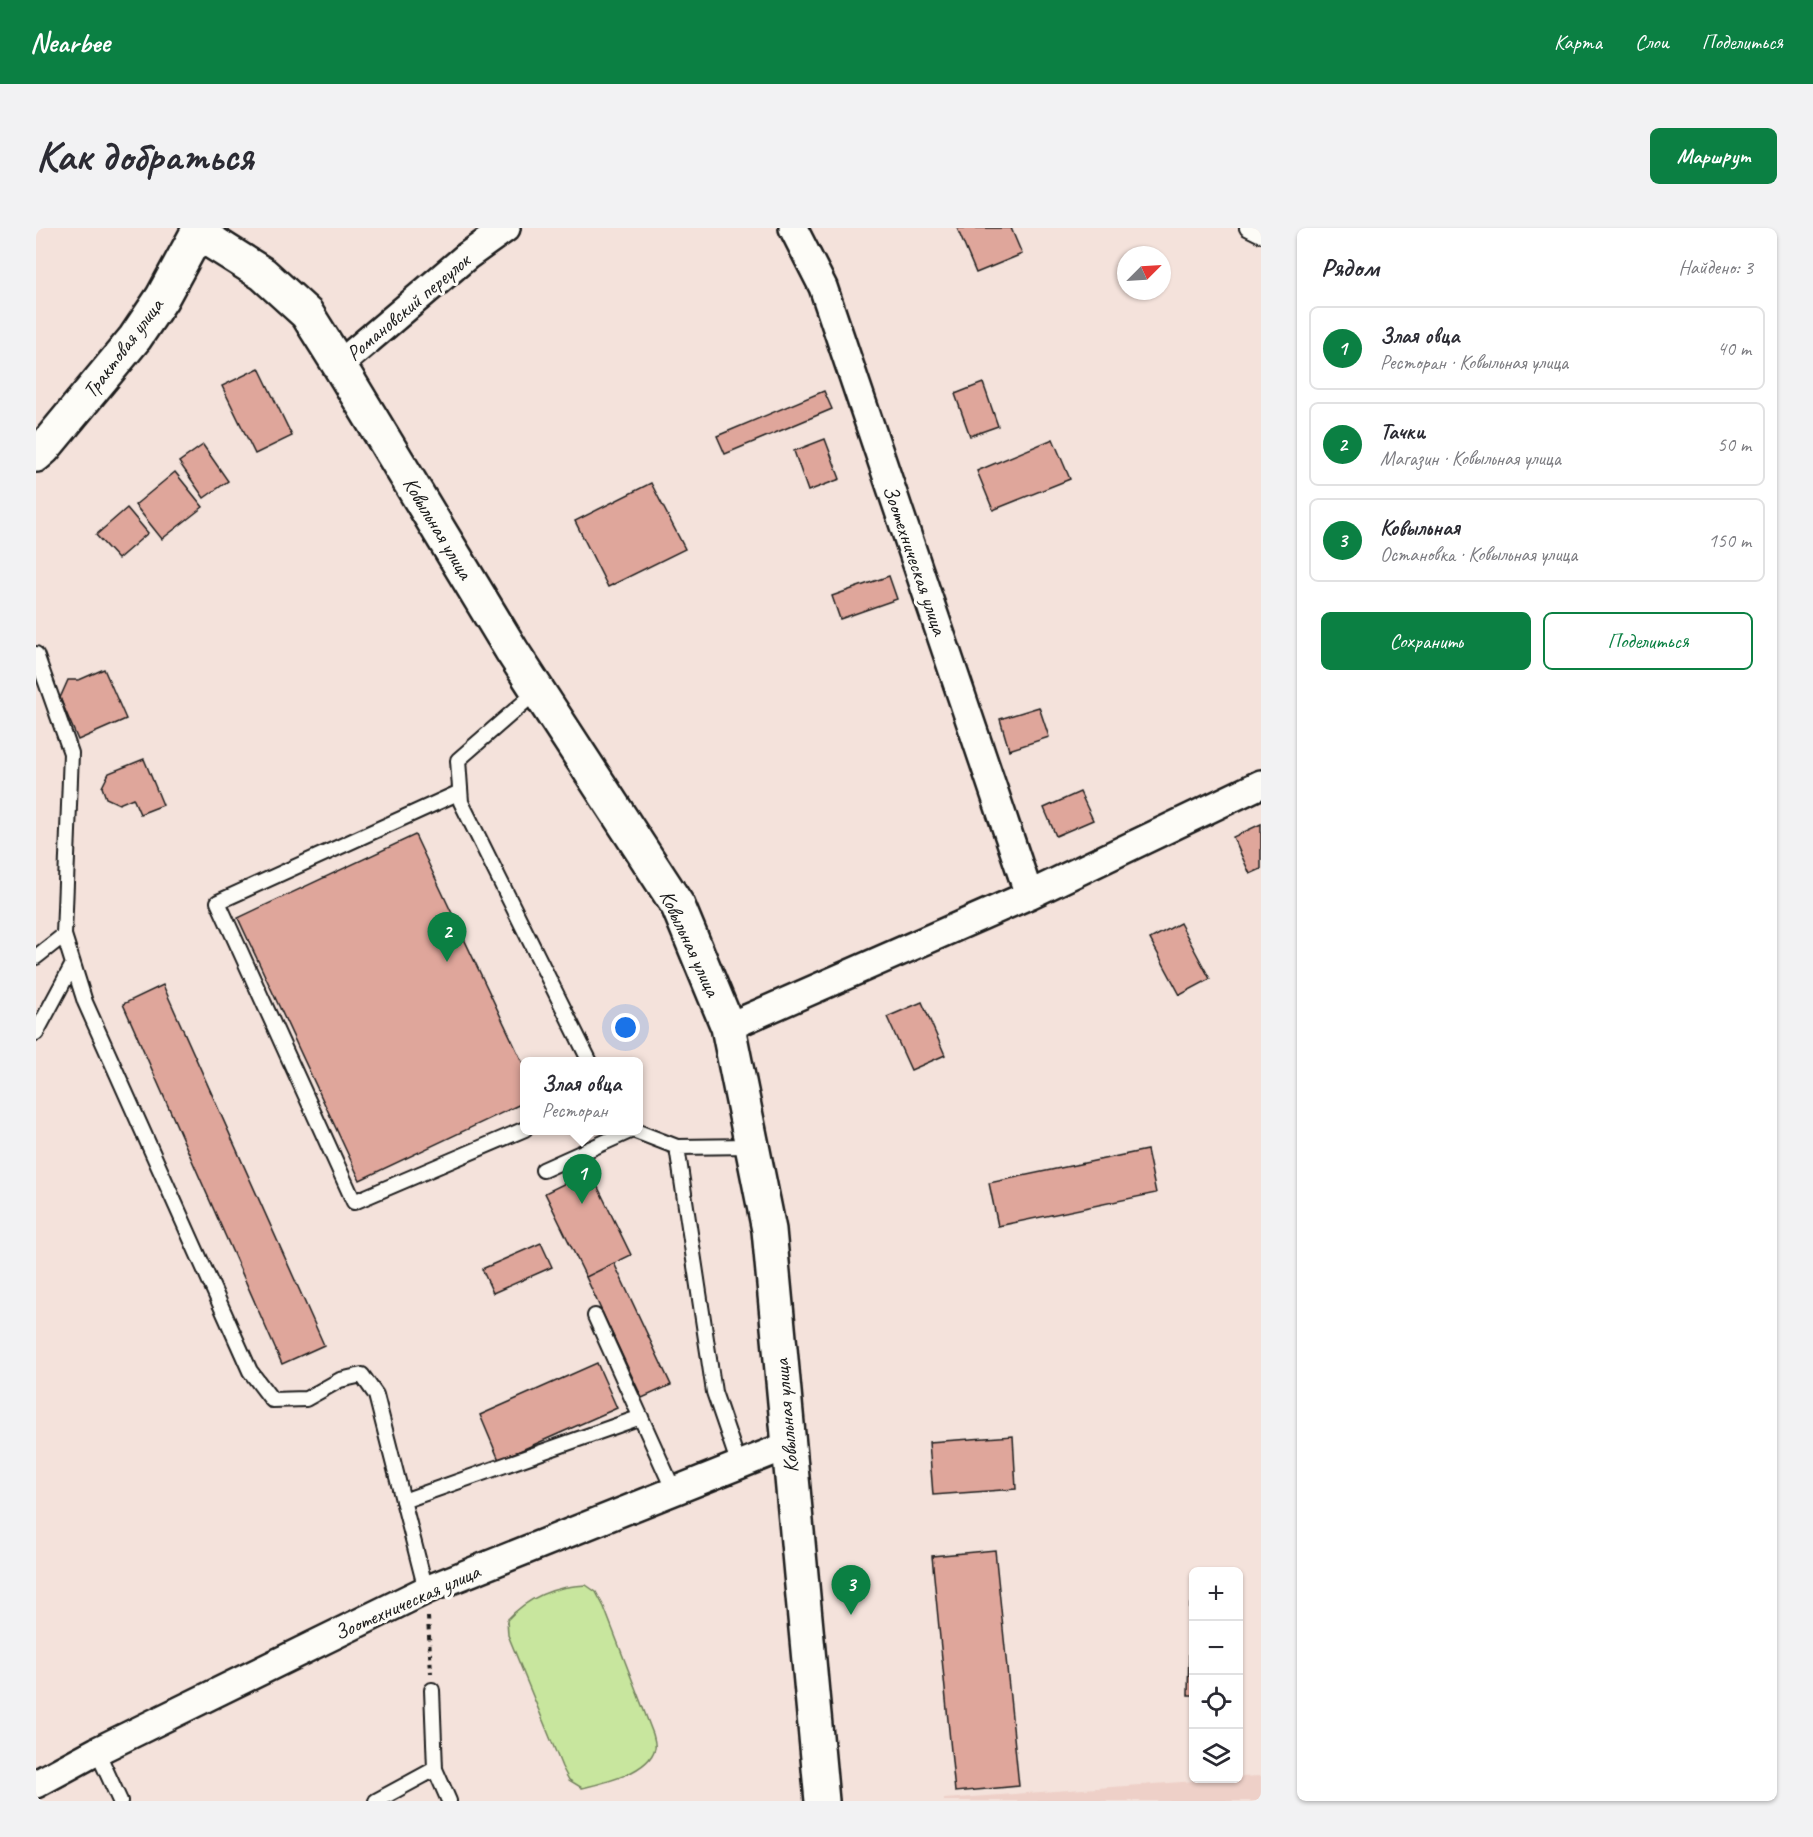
<!DOCTYPE html>
<html lang="ru">
<meta charset="utf-8">
<style>
:root{--surface:#fff;--page:#f2f2f3;--text:#2b2b33;--muted:#7c7c81;--line:#e1e1e2;--accent:#0b8043}
body{margin:0;font-family:Caveat,sans-serif;background:var(--page);color:var(--text)}
.controls{position:absolute;right:18px;bottom:18px;display:grid;overflow:hidden;border-radius:9px;box-shadow:0 2px 4px #0004}
.controls button{width:54px;height:54px;display:grid;place-items:center;padding:0;border:0;border-bottom:2px solid var(--line);background:var(--surface);color:var(--text);font:30px sans-serif}
.compass{position:absolute;left:1081px;top:18px;width:54px;height:54px;border-radius:50%;background:var(--surface);box-shadow:0 2px 4px #0004;rotate:66deg}
.you{position:absolute;left:590px;top:800px;width:21px;height:21px;margin:-15px;border:4px solid #fff;border-radius:50%;background:#1a73e8;box-shadow:0 0 0 9px #1a73e833}
.badge{display:grid;place-items:center;width:39px;height:39px;border-radius:50%;background:var(--accent);color:#fff;font-size:20px;font-weight:700}
.pin{position:absolute;translate:-50% -50px;filter:drop-shadow(0 2px 3px #0008)}
.pin::after{content:'';position:absolute;top:32px;width:21px;height:18px;background:inherit;clip-path:polygon(0 0,100% 0,50% 100%)}
.popup{position:absolute;left:484px;top:829px;width:123px;height:78px;box-sizing:border-box;display:grid;place-content:center;border-radius:9px;background:var(--surface);filter:drop-shadow(0 2px 4px #0005);font-size:20px;white-space:nowrap;color:var(--muted)}
.popup b{font-size:22px;color:var(--text)}
.popup::after{content:'';position:absolute;left:50%;top:100%;margin-left:-12px;border:12px solid transparent;border-top-color:var(--surface)}
.list{margin:0;padding:0;list-style:none}
h2{display:flex;justify-content:space-between;align-items:center;height:78px;margin:0;padding:0 24px;font-size:26px}
h2 small{font-size:20px;font-weight:400;color:var(--muted)}
.list li{display:grid;grid-template-columns:39px 1fr auto;gap:18px;align-items:center;box-sizing:border-box;height:84px;margin:0 12px 12px;padding:0 12px;border:2px solid var(--line);border-radius:9px}
.list b{display:block;font-size:22px;white-space:nowrap}
.list p{margin:0;font-size:20px;white-space:nowrap;color:var(--muted)}
.list em{font-size:20px;font-style:normal;color:var(--muted)}
.actions{display:flex;gap:12px;padding:18px 24px}
.actions a{flex:1;padding:14px 0;border:2px solid var(--accent);border-radius:9px;text-align:center;font-size:21px;color:var(--accent)}
.actions .main{background:var(--accent);color:#fff}
.icon{flex:none;width:33px;height:33px;fill:none;stroke:currentColor;stroke-width:2;stroke-linecap:round;stroke-linejoin:round}
.map{position:relative;flex:none;width:1225px;height:1573px;overflow:hidden;border-radius:9px}
header{display:flex;align-items:center;gap:36px;box-sizing:border-box;height:84px;padding:0 30px;background:var(--accent);color:#fff}
header strong{font-size:28px}
nav{display:flex;gap:33px;margin-inline-start:auto;font-size:21px}
.intro{display:flex;align-items:center;justify-content:space-between;box-sizing:border-box;height:144px;padding:0 36px}
h1{margin:0;font-size:42px}
.button{padding:15px 27px;border-radius:9px;background:var(--accent);color:#fff;font-size:21px;font-weight:700}
main{display:flex;gap:36px;padding:0 36px}
aside{flex:1;background:var(--surface);border-radius:9px;box-shadow:0 2px 4px #0004}
.map>svg:first-child{display:block}
.built{fill:#eed0c8}
.green{fill:#c8e69e;stroke:#72815d;stroke-width:1.5}
.building{fill:#dfa69b;stroke:#1c1c1c;stroke-width:1.5}
.lines{fill:none;stroke-linecap:round;stroke-linejoin:round}
.lane-casing{stroke:#1c1c1c;stroke-width:18}
.street-casing{stroke:#1c1c1c;stroke-width:32}
.secondary-casing{stroke:#1c1c1c;stroke-width:38}
.path{stroke:#1c1c1c;stroke-width:4;stroke-dasharray:4.5 4.5;stroke-linecap:butt}
.lane{stroke:#fdfcf7;stroke-width:14}
.street{stroke:#fdfcf7;stroke-width:27}
.secondary{stroke:#fdfcf7;stroke-width:33}
.labels{text-anchor:middle;stroke-width:6;stroke-linejoin:round;paint-order:stroke}
.street-label{font-size:21px;fill:#1c1c1c;stroke:#fdfcf7}
</style>
<header>
<strong>Nearbee</strong>
<nav><a>Карта</a><a>Слои</a><a>Поделиться</a></nav>
</header>
<div class="intro"><h1>Как добраться</h1><a class="button">Маршрут</a></div>
<main>
<div class="map">
<svg width="1225" height="1573" viewBox="0 0 1225 1573">
<rect width="100%" height="100%" fill="#f4e2db"/>
<filter id="ink" filterUnits="userSpaceOnUse"><feTurbulence type="fractalNoise" baseFrequency=".0167" numOctaves="2"/><feDisplacementMap in="SourceGraphic" scale="12" xChannelSelector="R" yChannelSelector="G"/><feConvolveMatrix kernelMatrix="1 2 1 2 8 2 1 2 1" color-interpolation-filters="sRGB"/></filter>
<g filter="url(#ink)">
<!-- built -->
<path class="built" d="M1225 1548V1573H908V1571L1202 1550 1203 1549Z"/>
<!-- green -->
<path class="green" d="M550 1357 560 1364 568 1379 617 1506C618 1510 620 1516 619 1520 613 1545 567 1555 546 1560L533 1552 526 1539 472 1407 471 1392C492 1369 519 1358 550 1357Z"/>
<!-- building -->
<path class="building" d="M921 0H975L986 26 940 45Z
M223 140 256 208 219 226 186 158Z
M947 155 962 198 934 208 919 166Z
M788 163 796 181 689 226 681 208Z
M789 211 804 251 772 263 758 223Z
M1017 211 1034 251 957 282 941 243Z
M167 217 192 253 168 270 143 234Z
M139 244 167 279 126 311 99 277Z
M615 255 649 321 572 359 539 293Z
M91 280 112 305 82 331 60 307Z
M853 348 861 371 804 391 796 368Z
M68 441 90 491 42 512 24 470 32 452H43Z
M1003 479 1013 509 973 522 964 491Z
M108 531 127 577 104 586 97 570 83 576 70 570 66 559 73 545Z
M1044 564 1057 592 1020 608 1008 580Z
M1225 596V641L1214 646 1197 609Z
M379 607 489 840V874L324 952 202 690Z
M1144 695 1174 751 1144 767 1114 711Z
M127 757 288 1117 246 1136 87 776Z
M886 774 909 827 875 842 851 789Z
M1111 922 1120 965 962 998 953 955Z
M554 943 595 1027 550 1049 509 965Z
M505 1015 516 1039 457 1065 446 1041Z
M578 1035 635 1157 606 1170 550 1049Z
M561 1135 581 1180 463 1232 444 1187Z
M977 1208 980 1261 897 1267 893 1214Z
M959 1322 983 1558 919 1564 896 1328Z
M1154 1376H1158V1467H1152Z"/>
<g class="lines">
<defs>
<path id="lane" d="M1211 0 1225 7
M0 426 35 525 28 707 49 774 214 1143 236 1172 270 1171 304 1152 326 1147 340 1167 390 1362
M501 463 422 532 425 574 554 834
M424 564 182 674 318 974 489 901
M0 729 28 707
M0 805 37 736
M597 902 641 919 716 918
M641 919 678 1164 703 1237
M507 942 596 902
M559 1088 638 1263
M367 1273 605 1189
M61 1523 84 1573
M399 1541 413 1573
M340 1573 399 1541 396 1462"/>
<path id="street" d="M757 0 787 59 993 667
M303 137 431 28 470 0
M692 799 993 667 1225 556
M0 1556 61 1523 390 1362 753 1217"/>
<path id="secondary" d="M162 5 227 46 271 86 303 137 476 423 642 678 692 799 733 1002 786 1573
M0 227 8 220 99 110 126 70 164 0"/>
</defs>
<!-- lane casing -->
<use href="#lane" class="lane-casing"/>
<!-- street casing -->
<use href="#street" class="street-casing"/>
<!-- secondary casing -->
<use href="#secondary" class="secondary-casing"/>
<!-- path -->
<path class="path" d="M392 1389 395 1445"/>
<!-- lane -->
<use href="#lane" class="lane"/>
<!-- street -->
<use href="#street" class="street"/>
<!-- secondary -->
<use href="#secondary" class="secondary"/>
</g>
</g>
<g class="labels">
<!-- street labels -->
<g class="street-label">
<text transform="translate(372 79) rotate(-40)" y="7">Романовский переулок</text>
<text transform="translate(87 120) rotate(-53)" y="7">Трактовая улица</text>
<text transform="translate(402 300) rotate(59)" y="7">Ковыльная улица</text>
<text transform="translate(879 332) rotate(71)" y="7">Зоотехническая улица</text>
<text transform="translate(654 715) rotate(65)" y="7">Ковыльная улица</text>
<text transform="translate(750 1188) rotate(-95)" y="7">Ковыльная улица</text>
<text transform="translate(371 1374) rotate(-24)" y="7">Зоотехническая улица</text>
</g>
</g>
</svg>
<div class="controls">
<button>+</button>
<button>−</button>
<button><svg class="icon" aria-label="locate" viewBox="0 0 24 24"><circle cx="12" cy="12" r="6"/><path d="M12 2v4M12 18v4M2 12h4M18 12h4"/></svg></button>
<button><svg class="icon" aria-label="layers" viewBox="0 0 24 24"><path d="M12 4l9 5-9 5-9-5zM3 14l9 5 9-5"/></svg></button>
</div>
<svg class="compass" viewBox="-18 -18 36 36"><path d="M0-13l5 13h-10z" fill="#e53935"/><path d="M0 13l5-13h-10z" fill="#7c7c81"/></svg>
<div class="you"></div>
<div class="pin badge" style="left:546px;top:976px">1</div>
<div class="popup"><b>Злая овца</b>Ресторан</div>
<div class="pin badge" style="left:411px;top:734px">2</div>
<div class="pin badge" style="left:815px;top:1387px">3</div>
</div>
<aside>
<h2>Рядом<small>Найдено: 3</small></h2>
<ul class="list">
<li><span class="badge">1</span><div><b>Злая овца</b><p>Ресторан · Ковыльная улица</p></div><em>40 m</em></li>
<li><span class="badge">2</span><div><b>Тачки</b><p>Магазин · Ковыльная улица</p></div><em>50 m</em></li>
<li><span class="badge">3</span><div><b>Ковыльная</b><p>Остановка · Ковыльная улица</p></div><em>150 m</em></li>
</ul>
<div class="actions"><a class="main">Сохранить</a><a>Поделиться</a></div>
</aside>
</main>
